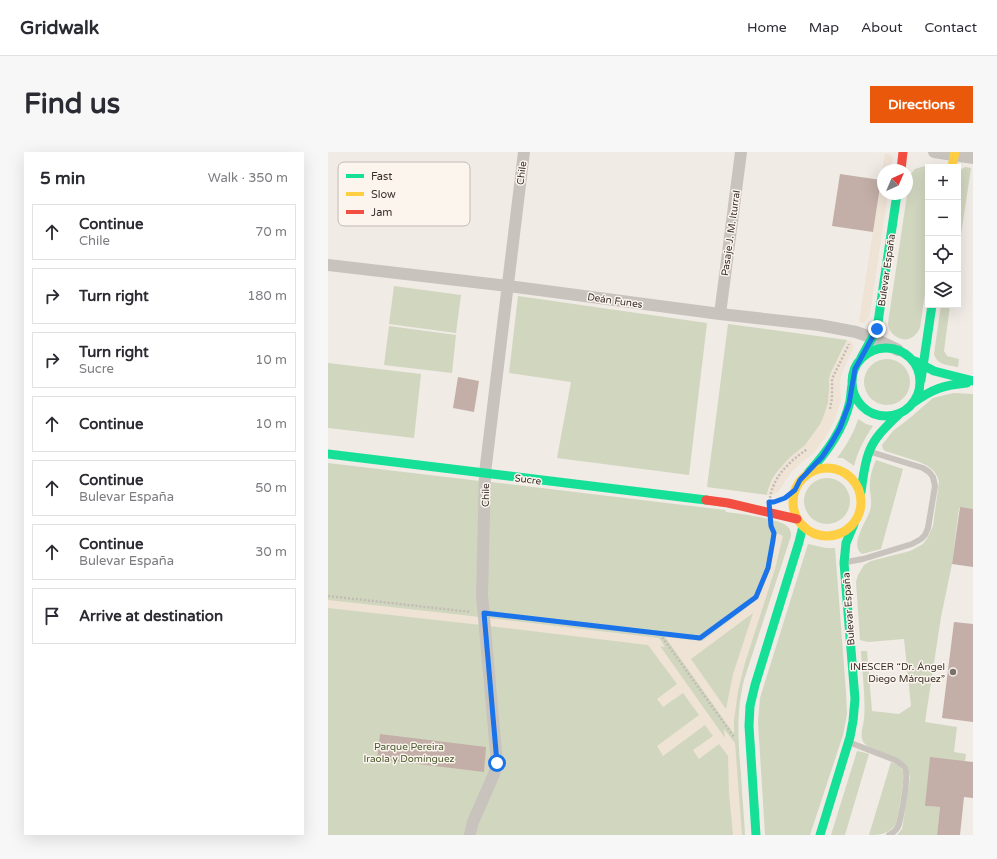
<!DOCTYPE html>
<meta charset="utf-8">
<style>
:root{--surface:#fff;--page:#f7f7f7;--text:#2b2b33;--muted:#7c7c81;--line:#e1e1e2;--accent:#ea580c}
body{margin:0;font-family:"Varela Round",sans-serif;background:var(--page);color:var(--text)}
.controls{position:absolute;right:12px;top:12px;display:grid;overflow:hidden;border-radius:0px;box-shadow:0 4px 16px #0002}
.controls button{width:36px;height:36px;display:grid;place-items:center;padding:0;border:0;border-bottom:1px solid var(--line);background:var(--surface);color:var(--text);font:20px sans-serif}
.compass{position:absolute;left:549px;top:12px;width:36px;height:36px;border-radius:50%;background:var(--surface);box-shadow:0 4px 16px #0002;rotate:44deg}
.stop{position:absolute;width:12px;height:12px;margin:-9px;border:3px solid #1a73e8;border-radius:50%;background:#fff}
.stop.end{background:#1a73e8;border-color:#fff;box-shadow:0 1px 4px #0008}
.list{margin:0;padding:0;list-style:none}
h2{display:flex;justify-content:space-between;align-items:center;height:52px;margin:0;padding:0 16px;font-size:17px}
h2 small{font-size:13px;font-weight:400;color:var(--muted)}
.list li{display:grid;grid-template-columns:26px 1fr auto;gap:12px;align-items:center;box-sizing:border-box;height:56px;margin:0 8px 8px;padding:0 8px;border:1px solid var(--line);border-radius:0px}
.list b{display:block;font-size:15px;white-space:nowrap}
.list p{margin:0;font-size:13px;white-space:nowrap;color:var(--muted)}
.list em{font-size:13px;font-style:normal;color:var(--muted)}
.icon{flex:none;width:22px;height:22px;fill:none;stroke:currentColor;stroke-width:2;stroke-linecap:round;stroke-linejoin:round}
.map{position:relative;flex:none;width:645px;height:683px;overflow:hidden;border-radius:0px}
header{display:flex;align-items:center;gap:24px;box-sizing:border-box;height:56px;padding:0 20px;background:var(--surface);border-bottom:1px solid var(--line)}
header strong{font-size:19px}
nav{display:flex;gap:22px;margin-inline-start:auto;font-size:14px}
.intro{display:flex;align-items:center;justify-content:space-between;box-sizing:border-box;height:96px;padding:0 24px}
h1{margin:0;font-size:28px}
.button{padding:10px 18px;border-radius:0px;background:var(--accent);color:#fff;font-size:14px;font-weight:700}
main{display:flex;gap:24px;padding:0 24px}
aside{flex:1;background:var(--surface);border-radius:0px;box-shadow:0 4px 16px #0002}
.map>svg:first-child{display:block}
.green{fill:#d1d6bf}
.plaza{fill:#eee3d5;fill-rule:evenodd}
.building{fill:#c3afa7}
.lines{fill:none;stroke-linecap:round;stroke-linejoin:round}
.path{stroke:#c2bbb6;stroke-width:2.5;stroke-dasharray:2 2;stroke-linecap:butt}
.lane{stroke:#c9c3be;stroke-width:6}
.street{stroke:#c9c3be;stroke-width:12}
.fast{stroke:#16e098;stroke-width:9}
.slow{stroke:#ffcf43;stroke-width:9}
.jam{stroke:#f24e42;stroke-width:9}
.route{stroke:#1a73e8;stroke-width:5}
.poi-dot{fill:#7a716c;stroke:#fbf5ee;stroke-width:1.5}
.labels{text-anchor:middle;stroke-width:3;stroke-linejoin:round;paint-order:stroke}
.street-label{font-size:10px;fill:#3b302b;stroke:#fbf5ee}
.poi-label{font-size:10px;fill:#3b302b;stroke:#fbf5ee;text-anchor:end}
.park-label{font-size:10px;fill:#4a5a2e;stroke:#fbf5ee}
.key{fill:#fbf5ee;stroke:#c1bab4;stroke-width:1}
.key-label{font-size:11px;fill:#3b302b}
</style>
<header>
<strong>Gridwalk</strong>
<nav><a>Home</a><a>Map</a><a>About</a><a>Contact</a></nav>
</header>
<div class="intro"><h1>Find us</h1><a class="button">Directions</a></div>
<main>
<aside>
<h2>5 min<small>Walk · 350 m</small></h2>
<ul class="list">
<li><svg class="icon" aria-label="ahead" viewBox="0 0 24 24"><path d="M12 20V5M6 11l6-6 6 6"/></svg><div><b>Continue</b><p>Chile</p></div><em>70 m</em></li>
<li><svg class="icon" aria-label="right" viewBox="0 0 24 24"><path d="M7 20v-9h11M14 6l5 5-5 5"/></svg><div><b>Turn right</b></div><em>180 m</em></li>
<li><svg class="icon" aria-label="right" viewBox="0 0 24 24"><path d="M7 20v-9h11M14 6l5 5-5 5"/></svg><div><b>Turn right</b><p>Sucre</p></div><em>10 m</em></li>
<li><svg class="icon" aria-label="ahead" viewBox="0 0 24 24"><path d="M12 20V5M6 11l6-6 6 6"/></svg><div><b>Continue</b></div><em>10 m</em></li>
<li><svg class="icon" aria-label="ahead" viewBox="0 0 24 24"><path d="M12 20V5M6 11l6-6 6 6"/></svg><div><b>Continue</b><p>Bulevar España</p></div><em>50 m</em></li>
<li><svg class="icon" aria-label="ahead" viewBox="0 0 24 24"><path d="M12 20V5M6 11l6-6 6 6"/></svg><div><b>Continue</b><p>Bulevar España</p></div><em>30 m</em></li>
<li><svg class="icon" aria-label="arrive" viewBox="0 0 24 24"><path d="M6 21V4h12l-3 4 3 4H6"/></svg><div><b>Arrive at destination</b></div></li>
</ul>
</aside>
<div class="map">
<svg width="645" height="683" viewBox="0 0 645 683">
<rect width="100%" height="100%" fill="#f0ebe5"/>
<!-- green -->
<path class="green" d="M597 14 603 15H600V121L592 176C590 180 587 184 583 186 573 191 560 182 560 171L582 23 587 17Z
M638 15 643 16 630 103V40L633 18 635 16Z
M66 134 133 143 128 181 61 172Z
M190 144 379 171 361 323 229 306 243 230 181 221Z
M613 153H622L616 199 619 204 631 207 630 215C620 213 609 213 606 202Z
M400 172 519 188 502 223C500 231 502 238 501 245 500 254 497 263 493 271 488 279 483 287 477 294 460 311 444 317 439 343L379 335Z
M61 174 128 183 124 221 56 213Z
M536 230a23 23 0 1 1 46 0a23 23 0 1 1-46 0Z
M0 211 93 222 86 286 0 276Z
M626 241 645 242V357L631 356 624 412 613 465 597 570 629 575 626 600 638 602 637 609 597 654 612 655 609 683H569L574 677 575 672 582 626 580 616 538 593C530 586 535 576 536 567 538 545 534 521 533 499H539L544 559 571 562 583 554 576 487 540 490 532 488 528 430 530 423 536 413 543 409 582 399 595 392 600 385 605 374 611 330C608 314 592 310 579 306 572 304 564 301 557 299L555 297 554 293 565 279 583 265 605 246 621 242Z
M530 267 538 272 545 274C536 287 530 299 526 314L515 306H509C518 294 526 281 530 267Z
M548 308 575 317 553 397 534 402C521 393 538 370 542 359 544 352 543 346 542 338 541 328 544 317 548 308Z
M0 311 152 329 162 340 163 330 397 358 398 360C412 362 451 366 460 375 463 378 463 381 463 384L416 528C408 562 410 588 413 622 414 642 416 663 417 683H148L164 611 138 683H0Z
M476 349a23 23 0 1 1 46 0a23 23 0 1 1-46 0Z
M480 392 498 396H507L518 540 519 562 515 583 482 683H437L430 570 432 546Z
M529 599 534 600 541 602 517 683H503Z
M563 610C568 612 573 614 575 620 577 626 570 664 568 672 560 682 553 683 541 683Z"/>
<!-- plaza -->
<path class="plaza" d="M557 1 563 3 565 6 563 18H555V42H560L542 161 541 165 538 169 536 171 531 170Z
M519 188 524 190 526 195 515 218 513 225 512 230 513 249 507 267 502 277 497 286 486 301 473 311 464 319 450 340 446 343H439L442 333 450 319 460 307 477 293 493 271 496 263 500 250 502 223Z
M449 381 455 384 447 417 417 511 410 539 406 569V582L337 485 374 489 430 447 442 417ZM425 461 405 522 398 557 363 507Z
M0 448 152 465 153 473 0 456Z
M161 466 331 486 337 495 332 494 397 586 396 577 407 591 414 683H405L401 641 400 604 391 592 371 607 365 598 385 584 377 573 335 604 329 594 371 563 355 541 335 555 329 547 349 532 320 493 161 474Z"/>
<!-- building -->
<path class="building" d="M512 22 553 28 545 80 504 74Z
M130 225 151 229 146 260 125 256Z
M632 355 645 357V415L624 412Z
M626 470 645 472V570L614 566Z
M52 582 158 595 156 620 49 607Z
M602 605 645 610V646L636 645 632 683H609L612 655 597 654Z"/>
<g class="lines">
<!-- path -->
<path class="path" d="M502 257 504 246V227L521 192
M442 346C444 333 451 321 461 312 466 306 473 302 479 297
M0 444 143 460
M167 463 372 486 428 445 440 417 445 388 446 381 444 377
M332 482 406 585"/>
<!-- lane -->
<path class="lane" d="M518 410 535 407 584 392 593 387 597 383 600 376 607 334 605 325 601 320 595 316 543 300
M523 591 567 608C570 610 575 613 577 616 581 624 574 659 572 668 571 675 567 680 561 683"/>
<!-- street -->
<path class="street" d="M606 0 645 6
M0 113 180 134 392 162 491 173 528 180 545 186 570 198
M392 162 413 0
M142 683 145 670 166 622 169 611 154 443 157 321 196 0"/>
<!-- fast -->
<path class="fast" d="M524 230a34 34 0 1 1 68 0a34 34 0 1 1-68 0Z
M533 206 549 177 569 42
M587 209 606 219 645 229
M593 228 604 153
M585 251C604 237 616 233 639 231
M0 302 378 348
M480 321C499 300 516 277 522 249 523 243 523 238 524 233
M533 340C535 327 536 313 541 300 547 284 560 273 572 261
M428 683 421 574 422 554 427 533 471 390 475 374
M492 683 522 585 525 569 527 547 516 411 518 391 526 372"/>
<!-- slow -->
<path class="slow" d="M624 15 627 0
M465 350a34 34 0 1 1 68 0a34 34 0 1 1-68 0Z"/>
<!-- jam -->
<path class="jam" d="M573 18 575 0
M378 348 400 351 469 367"/>
</g>
<g class="lines">
<!-- route -->
<path class="route" d="M169 611 156 461 372 486 428 445 440 416 445 388 446 381 443 374 441 350H446L457 346 467 338 472 328 494 305 504 290 512 276 521 252 527 217 549 177"/>
</g>
<!-- markers -->
<circle class="poi-dot" cx="625" cy="520" r="4"/>
<g class="labels">
<!-- street labels -->
<g class="street-label">
<text transform="translate(193 21) rotate(-83)" y="4">Chile</text>
<text transform="translate(402 81) rotate(-82)" y="4">Pasaje J. M. Iturral</text>
<text transform="translate(558 118) rotate(-82)" y="4">Bulevar España</text>
<text transform="translate(287 148) rotate(8)" y="4">Deán Funes</text>
<text transform="translate(200 327) rotate(7)" y="4">Sucre</text>
<text transform="translate(157 343) rotate(-89)" y="4">Chile</text>
<text transform="translate(520 457) rotate(-94)" y="4">Bulevar España</text>
</g>
<!-- poi labels -->
<g class="poi-label">
<text x="617" y="518">INESCER “Dr. Ángel<tspan x="617" dy="12">Diego Márquez”</tspan></text>
</g>
<!-- park labels -->
<g class="park-label">
<text x="81" y="598">Parque Pereira<tspan x="81" dy="12">Iraola y Domínguez</tspan></text>
</g>
</g>
<!-- legend -->
<rect x="10" y="10" width="132" height="64" rx="6" class="key"/>
<rect x="18" y="22" width="18" height="4" fill="#16e098"/>
<rect x="18" y="40" width="18" height="4" fill="#ffcf43"/>
<rect x="18" y="58" width="18" height="4" fill="#f24e42"/>
<g class="key-label">
<text x="43" y="28">Fast</text>
<text x="43" y="46">Slow</text>
<text x="43" y="64">Jam</text>
</g>
</svg>
<div class="controls">
<button>+</button>
<button>−</button>
<button><svg class="icon" aria-label="locate" viewBox="0 0 24 24"><circle cx="12" cy="12" r="6"/><path d="M12 2v4M12 18v4M2 12h4M18 12h4"/></svg></button>
<button><svg class="icon" aria-label="layers" viewBox="0 0 24 24"><path d="M12 4l9 5-9 5-9-5zM3 14l9 5 9-5"/></svg></button>
</div>
<svg class="compass" viewBox="-18 -18 36 36"><path d="M0-13l5 13h-10z" fill="#e53935"/><path d="M0 13l5-13h-10z" fill="#7c7c81"/></svg>
<div class="stop" style="left:169px;top:611px"></div>
<div class="stop end" style="left:549px;top:177px"></div>
</div>
</main>
